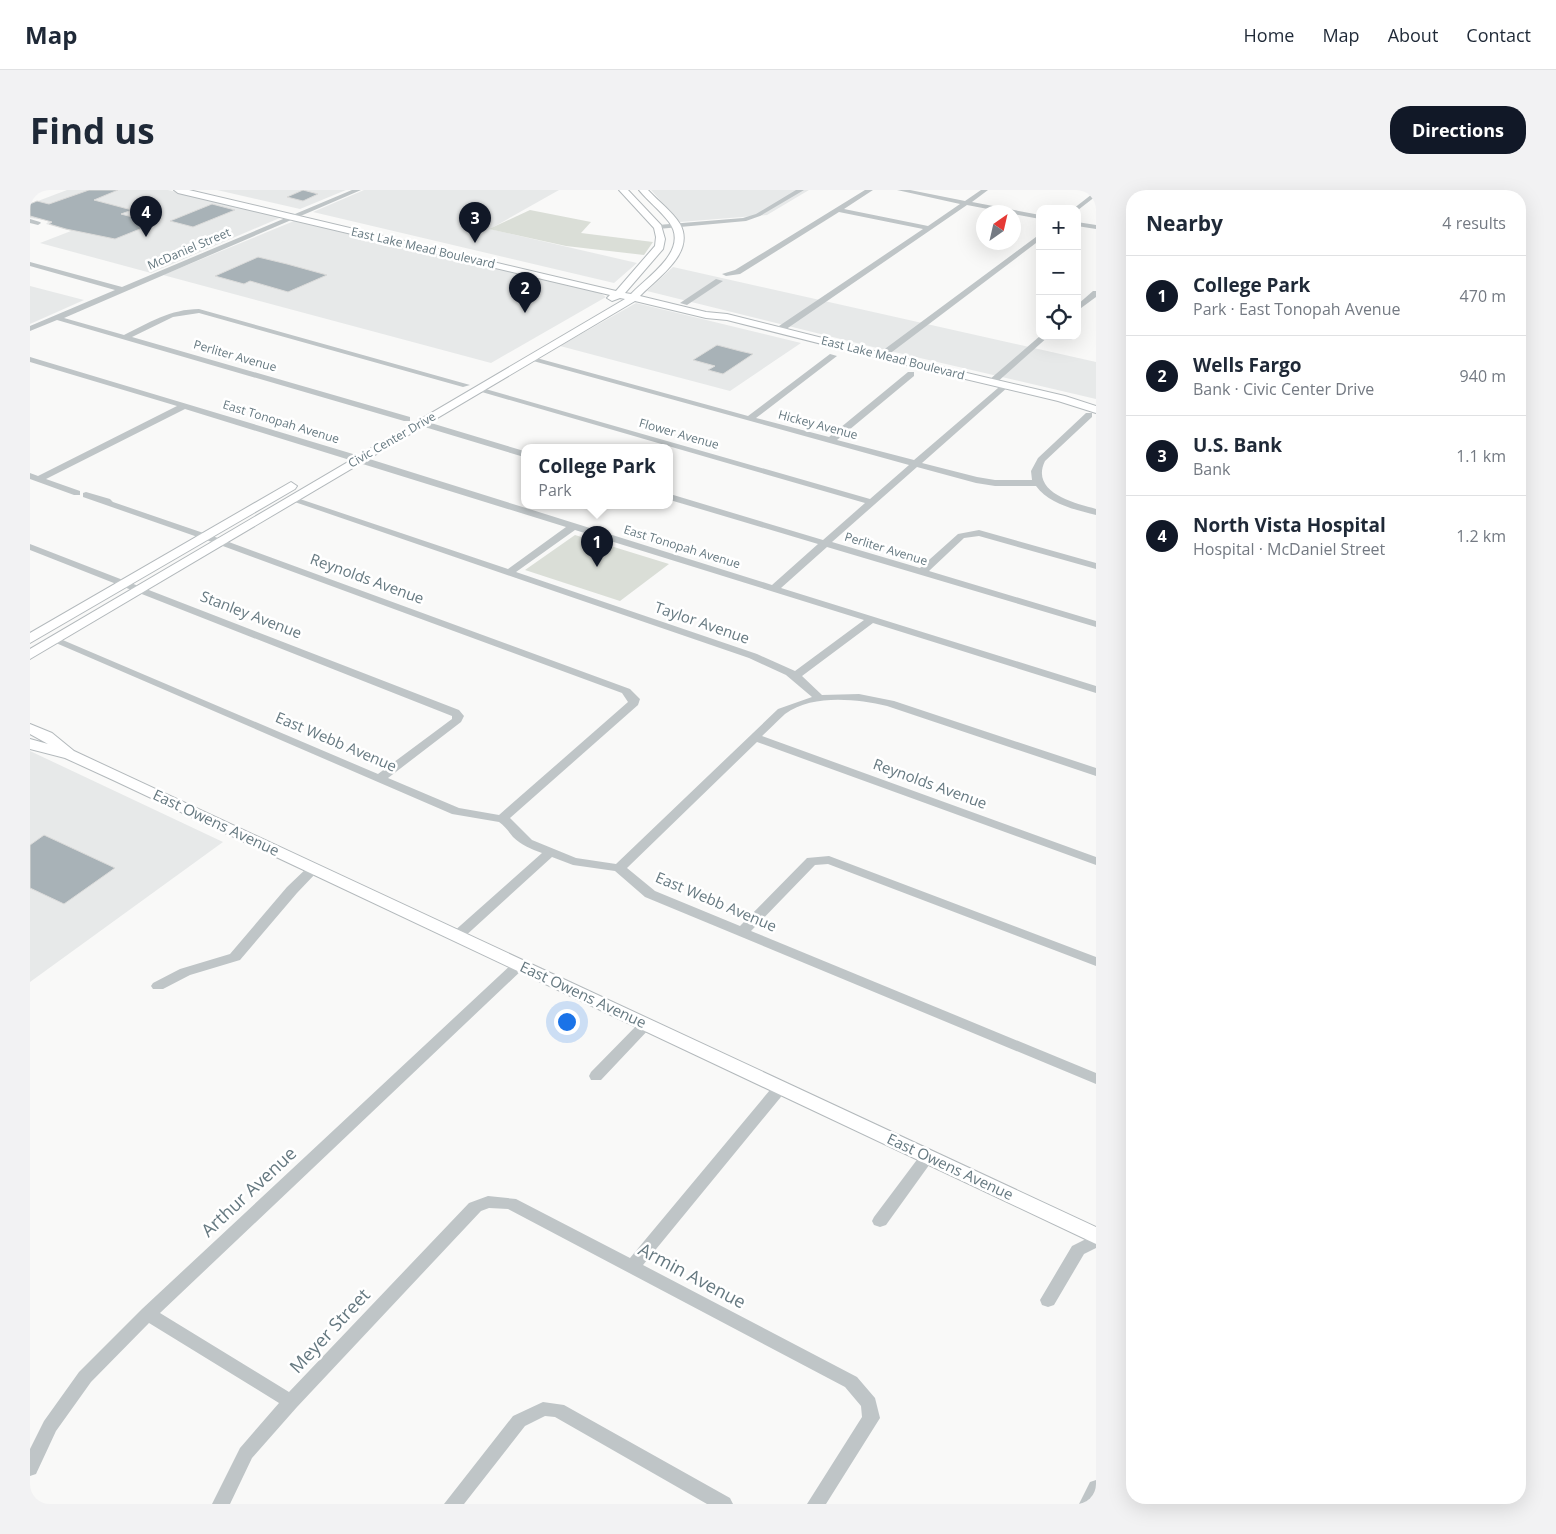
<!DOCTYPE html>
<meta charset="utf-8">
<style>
:root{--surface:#fff;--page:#f2f2f3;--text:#1f2937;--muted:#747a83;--line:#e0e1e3;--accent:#111827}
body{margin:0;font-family:"Open Sans",sans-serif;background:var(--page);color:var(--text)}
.controls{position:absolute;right:15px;top:15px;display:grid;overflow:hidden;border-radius:10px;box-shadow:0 5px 20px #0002}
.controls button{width:45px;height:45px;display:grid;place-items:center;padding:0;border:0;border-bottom:1px solid var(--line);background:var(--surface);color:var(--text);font:25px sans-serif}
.compass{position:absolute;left:946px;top:15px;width:45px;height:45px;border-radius:50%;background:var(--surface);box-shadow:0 5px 20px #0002;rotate:34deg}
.you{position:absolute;left:536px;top:831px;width:18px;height:18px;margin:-12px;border:4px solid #fff;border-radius:50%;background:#1a73e8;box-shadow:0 0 0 8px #1a73e833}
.badge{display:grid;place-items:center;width:32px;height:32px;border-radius:50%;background:var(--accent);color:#fff;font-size:16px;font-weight:700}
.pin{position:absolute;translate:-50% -41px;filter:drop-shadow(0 1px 2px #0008)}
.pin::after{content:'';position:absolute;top:26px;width:18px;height:15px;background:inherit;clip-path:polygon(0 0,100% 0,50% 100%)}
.popup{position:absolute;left:491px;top:254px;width:152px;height:65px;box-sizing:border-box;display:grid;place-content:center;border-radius:10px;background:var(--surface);filter:drop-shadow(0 1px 4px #0005);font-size:16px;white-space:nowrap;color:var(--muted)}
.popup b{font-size:19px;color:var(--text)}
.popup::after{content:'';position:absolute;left:50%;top:100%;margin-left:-10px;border:10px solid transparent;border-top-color:var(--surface)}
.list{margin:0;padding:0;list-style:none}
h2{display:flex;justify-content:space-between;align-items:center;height:65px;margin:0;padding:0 20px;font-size:21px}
h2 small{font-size:16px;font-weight:400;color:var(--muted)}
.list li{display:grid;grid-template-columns:32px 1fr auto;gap:15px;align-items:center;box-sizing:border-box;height:80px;padding:0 20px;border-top:1px solid var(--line)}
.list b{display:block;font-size:19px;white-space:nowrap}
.list p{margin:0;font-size:16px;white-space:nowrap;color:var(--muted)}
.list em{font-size:16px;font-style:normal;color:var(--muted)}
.icon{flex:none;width:28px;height:28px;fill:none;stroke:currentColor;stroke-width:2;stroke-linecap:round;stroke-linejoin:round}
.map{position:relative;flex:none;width:1066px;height:1314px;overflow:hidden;border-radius:20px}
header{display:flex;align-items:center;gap:30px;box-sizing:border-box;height:70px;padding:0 25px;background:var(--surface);border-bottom:1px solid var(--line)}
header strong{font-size:24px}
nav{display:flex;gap:28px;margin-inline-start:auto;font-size:18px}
.intro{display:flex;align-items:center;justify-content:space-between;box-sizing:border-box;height:120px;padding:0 30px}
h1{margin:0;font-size:35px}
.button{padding:12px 22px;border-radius:20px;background:var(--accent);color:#fff;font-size:18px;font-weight:700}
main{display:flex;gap:30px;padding:0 30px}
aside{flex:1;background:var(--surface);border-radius:20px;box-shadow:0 5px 20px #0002}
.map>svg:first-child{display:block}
.built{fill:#e7e9e9}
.green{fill:#daded7}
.building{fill:#a8b2b7;stroke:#dbdbda}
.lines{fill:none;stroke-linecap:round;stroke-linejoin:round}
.major-casing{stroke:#b3b9bc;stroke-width:2}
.minor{fill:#bfc5c7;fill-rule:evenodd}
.major{fill:#fff;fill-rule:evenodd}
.labels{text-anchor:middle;stroke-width:5;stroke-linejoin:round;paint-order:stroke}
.far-street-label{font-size:12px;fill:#667981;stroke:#fff}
.street-label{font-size:15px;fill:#667981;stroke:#fff}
.near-street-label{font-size:18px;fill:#667981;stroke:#fff}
</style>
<header>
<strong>Map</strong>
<nav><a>Home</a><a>Map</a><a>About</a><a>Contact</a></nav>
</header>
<div class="intro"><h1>Find us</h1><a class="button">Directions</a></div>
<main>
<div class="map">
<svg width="1066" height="1314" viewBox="0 0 1066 1314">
<rect width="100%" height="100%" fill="#f9f9f8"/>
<!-- built -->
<path class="built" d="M37 0H138L252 27 121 83 10 53 41 41 16 34 18 32 17 30 0 28V14Z
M187 0H316L270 19Z
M334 0H529L460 39 607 73 584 93 283 22Z
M621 0H779L737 25 650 32Z
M264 31 570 103 576 107 461 173 133 85Z
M643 77 1066 172V209L847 158 617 101Z
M0 96 54 110 0 134Z
M606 113 771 153 700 201 530 156Z
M0 561 193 652 0 792Z"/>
<!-- green -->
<path class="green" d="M500 20 561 32 551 43 623 52 614 65 536 56 459 39Z
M545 345 639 374 590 411 495 380Z"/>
<!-- building -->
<path class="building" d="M59 0H88L64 10 102 20 91 24 125 33 85 49 36 39 19 34 22 32 0 26V14L7 11 19 14Z
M273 0 288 4 273 11 257 7Z
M182 14 205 20 163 37 140 31Z
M228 67 257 74 297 85 258 102 220 91 214 94 185 86Z
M687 155 710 161 723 164 693 184 678 180 685 176 663 170Z
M14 645 85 678 34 714 0 698V655Z"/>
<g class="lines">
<defs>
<path id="major" d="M144 0H159L586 101 625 56 626 47 624 38 589 0H598L631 35 635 49 633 59 595 103 601 104C618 86 660 60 639 32 630 20 618 11 609 0H618C628 11 642 21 650 34 666 63 627 88 610 106L676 122 697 124 852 163 1035 206 1066 216V223L1028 211 851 169 697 130 676 128 605 111 0 469V459L595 109 590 108 582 111 577 108 580 105 148 3Z
M261 292 267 296 265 299 0 453V443Z
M0 534 22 543 44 561 1066 1037V1054L83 590 35 568 0 559V549L18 554 0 544Z"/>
</defs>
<!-- major casing -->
<use href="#major" class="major-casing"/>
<!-- minor -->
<path class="minor" d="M322 0H331L34 128 94 145C118 133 141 119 169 119L440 195 433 197 169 123 143 127 102 147 380 227V231H374L27 130 0 141V136L85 100 0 76V72L92 97Z
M766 0H774L730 26 716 31 628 39 625 37 628 35 713 28 726 24Z
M835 0H843L814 19 898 36 930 14 867 0H880L935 11 951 0H958L942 12 1010 25V29L937 15 752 142H746V138L893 39 809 22 710 84 696 86 692 84 705 80Z
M1066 1V6L1048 20 1043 19Z
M0 29 10 32 11 33 8 35 0 33Z
M1047 32 1066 35V39L1047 36Z
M1010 44V50L854 168H848V164Z
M686 89 693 91 657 115 650 113Z
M1063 101H1066V107L1047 121V115Z
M1010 146H1019L965 194H959V190Z
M800 164 807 166 726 228 799 247 878 182H884V186L807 250 884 270 975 192 979 195 978 197 892 273 947 287 965 290H1002L1001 281 1008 268 1056 223H1062V227L1015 271C1000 302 1043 313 1066 319V325C1046 320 1019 314 1006 296H965L946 293 887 277 802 352 890 378 928 344 949 340 1066 373V379L949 346 934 348 899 381 1066 431V437L797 357 751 398 1066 496V503L843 433 772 486 792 505 829 504 864 511 1066 578V586L857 516C826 509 783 504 755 524 747 531 740 539 732 546L1066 667V675L727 552 597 678 625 701 710 736 777 668 799 666 1066 767V776L798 674 785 675 721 741 1066 883V894L615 707 585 681 543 675 522 667 432 749H422L420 746 422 743 512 663C501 659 491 655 483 647 478 641 475 636 469 632L422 624 19 450 20 448H28L348 584 422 529V526L0 360V354L429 520 434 526 431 532 358 588 429 618 469 625 598 512 592 503 182 352 53 307V303L56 302 80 309 83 312 188 348 600 499 610 509 608 515 480 628 502 650 546 668 586 674 748 519 782 507 756 485 719 468 256 309 261 306 264 307 478 379 536 337 155 219 16 289 50 301V305H44L0 289V283L8 286 147 216 0 172V167L333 267 742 395 788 354 640 310V304L793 350 835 313 445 200 452 198 840 309 879 275 496 169 503 167 718 226ZM545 340 834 430 765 481 727 464 486 382Z
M391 230 494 261V267L388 235 387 233Z
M283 675 287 676 289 679 287 682 267 703 210 770 160 785 133 799H123L121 796 123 793 150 779 200 764 257 697 279 676Z
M489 771 494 772 496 775 494 778 130 1123 259 1202 439 1013 458 1006 486 1009 600 1068 745 894 750 893 755 894 757 898 755 902 613 1075 827 1187 845 1208 850 1228 796 1314H777L832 1227 831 1216 815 1197 478 1019 459 1018 451 1021 267 1217 222 1268 200 1314H182L210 1258 249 1213 119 1133 61 1192 26 1241 6 1284 0 1286V1259L14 1231 49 1182 112 1119 484 772Z
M616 829 621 831 623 834 621 837 571 890H561L559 886 561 882 611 831Z
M897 961 902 963 905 967 902 971 856 1035 850 1037 844 1035 842 1031 844 1027 892 963Z
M1066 1044V1058L1054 1064 1024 1115 1018 1117 1012 1115 1010 1110 1042 1056Z
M513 1212 534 1215 700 1308 703 1314H677L525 1227 515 1226 495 1236 434 1314H414L483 1226Z
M1066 1290V1314H1049L1060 1292Z"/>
<!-- major -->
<use href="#major" class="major"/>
</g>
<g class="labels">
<!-- far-street labels -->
<g class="far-street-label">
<text transform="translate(393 58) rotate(13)" y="4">East Lake Mead Boulevard</text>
<text transform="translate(159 59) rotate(-23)" y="4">McDaniel Street</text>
<text transform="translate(205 166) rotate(16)" y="4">Perliter Avenue</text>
<text transform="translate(863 168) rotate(14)" y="4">East Lake Mead Boulevard</text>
<text transform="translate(251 232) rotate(17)" y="4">East Tonopah Avenue</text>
<text transform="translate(788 235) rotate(15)" y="4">Hickey Avenue</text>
<text transform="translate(649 244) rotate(16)" y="4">Flower Avenue</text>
<text transform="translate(362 250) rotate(-30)" y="4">Civic Center Drive</text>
<text transform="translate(652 357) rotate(17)" y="4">East Tonopah Avenue</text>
<text transform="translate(856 359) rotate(17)" y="4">Perliter Avenue</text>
</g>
<!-- street labels -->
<g class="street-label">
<text transform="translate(337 389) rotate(20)" y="5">Reynolds Avenue</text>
<text transform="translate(221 425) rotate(21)" y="5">Stanley Avenue</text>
<text transform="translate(672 433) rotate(19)" y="5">Taylor Avenue</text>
<text transform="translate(306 552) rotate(23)" y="5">East Webb Avenue</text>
<text transform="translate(900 594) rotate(20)" y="5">Reynolds Avenue</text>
<text transform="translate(186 633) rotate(25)" y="5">East Owens Avenue</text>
<text transform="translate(686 712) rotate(23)" y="5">East Webb Avenue</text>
<text transform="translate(553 805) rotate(25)" y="5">East Owens Avenue</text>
<text transform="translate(920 977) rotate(25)" y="5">East Owens Avenue</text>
</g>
<!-- near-street labels -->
<g class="near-street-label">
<text transform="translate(219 1002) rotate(-43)" y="6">Arthur Avenue</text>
<text transform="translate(662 1086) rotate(28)" y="6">Armin Avenue</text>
<text transform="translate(300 1141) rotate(-47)" y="6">Meyer Street</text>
</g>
</g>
</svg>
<div class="controls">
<button>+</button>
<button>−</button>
<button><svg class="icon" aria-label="locate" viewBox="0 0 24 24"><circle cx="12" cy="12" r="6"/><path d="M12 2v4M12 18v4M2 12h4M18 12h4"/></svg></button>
</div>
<svg class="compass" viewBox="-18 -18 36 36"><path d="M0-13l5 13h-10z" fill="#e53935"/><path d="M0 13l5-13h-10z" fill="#747a83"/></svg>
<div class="you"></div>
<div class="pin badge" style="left:567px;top:377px">1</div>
<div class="popup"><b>College Park</b>Park</div>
<div class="pin badge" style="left:495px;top:123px">2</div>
<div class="pin badge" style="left:445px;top:53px">3</div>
<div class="pin badge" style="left:116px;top:47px">4</div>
</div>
<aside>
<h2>Nearby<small>4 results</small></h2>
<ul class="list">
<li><span class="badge">1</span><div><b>College Park</b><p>Park · East Tonopah Avenue</p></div><em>470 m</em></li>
<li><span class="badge">2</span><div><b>Wells Fargo</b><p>Bank · Civic Center Drive</p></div><em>940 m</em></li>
<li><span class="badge">3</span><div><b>U.S. Bank</b><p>Bank</p></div><em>1.1 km</em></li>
<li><span class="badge">4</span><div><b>North Vista Hospital</b><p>Hospital · McDaniel Street</p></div><em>1.2 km</em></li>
</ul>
</aside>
</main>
